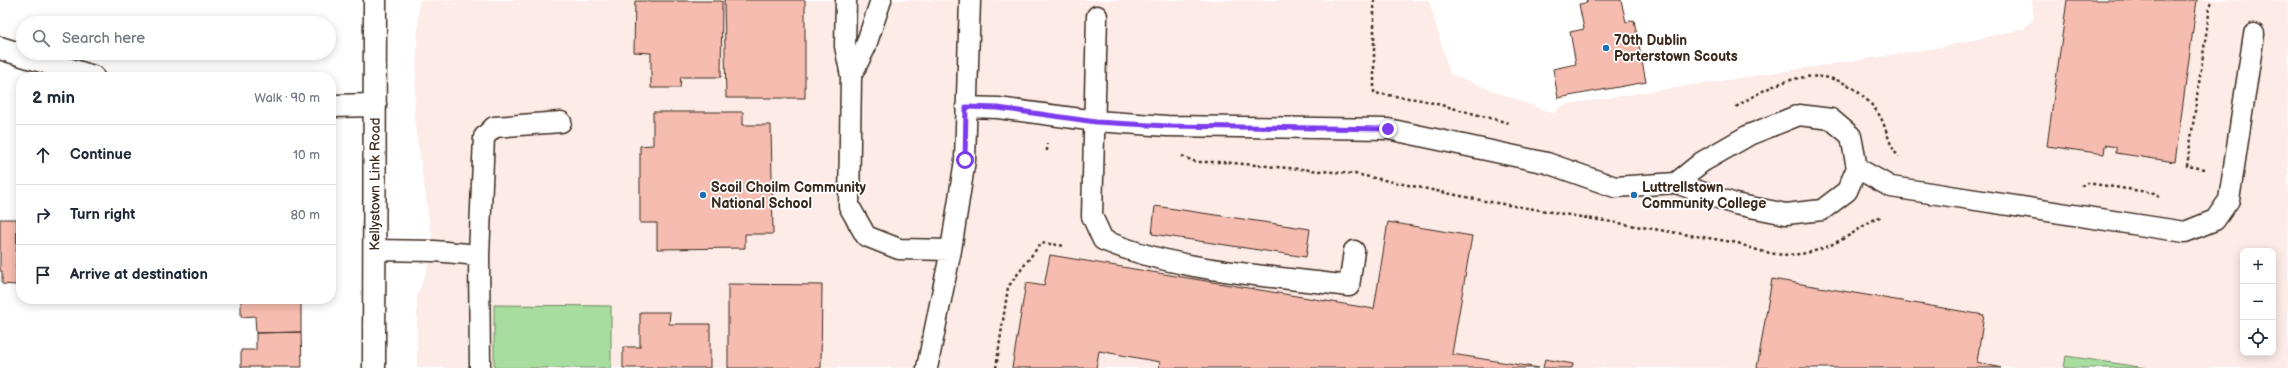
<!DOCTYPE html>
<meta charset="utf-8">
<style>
:root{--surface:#fff;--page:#f2f2f3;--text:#1f2937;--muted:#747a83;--line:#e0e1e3}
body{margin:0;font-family:"Balsamiq Sans",sans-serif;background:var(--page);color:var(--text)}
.controls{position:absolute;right:12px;bottom:12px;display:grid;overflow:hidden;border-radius:8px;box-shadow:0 2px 10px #0003}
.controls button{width:36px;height:36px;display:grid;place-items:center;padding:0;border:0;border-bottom:1px solid var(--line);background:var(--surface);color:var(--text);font:20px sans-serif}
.stop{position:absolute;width:12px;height:12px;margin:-9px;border:3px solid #7c3aed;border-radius:50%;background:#fff}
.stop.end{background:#7c3aed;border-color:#fff;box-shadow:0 1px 4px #0008}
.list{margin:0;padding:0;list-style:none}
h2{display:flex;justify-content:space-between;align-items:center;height:52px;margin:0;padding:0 16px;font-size:17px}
h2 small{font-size:13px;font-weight:400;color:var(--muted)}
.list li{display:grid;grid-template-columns:26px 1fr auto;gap:12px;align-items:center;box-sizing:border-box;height:60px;padding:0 16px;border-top:1px solid var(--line)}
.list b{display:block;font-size:15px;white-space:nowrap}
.list em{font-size:13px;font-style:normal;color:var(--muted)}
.icon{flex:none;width:22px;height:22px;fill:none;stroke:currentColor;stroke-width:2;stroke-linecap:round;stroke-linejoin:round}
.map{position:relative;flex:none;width:2288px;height:368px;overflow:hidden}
.search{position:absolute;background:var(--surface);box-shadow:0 2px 10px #0003;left:16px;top:16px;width:320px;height:44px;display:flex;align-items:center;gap:10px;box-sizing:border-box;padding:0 14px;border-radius:22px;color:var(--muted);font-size:15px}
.panel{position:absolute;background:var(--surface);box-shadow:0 2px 10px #0003;left:16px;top:72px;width:320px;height:232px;border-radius:16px}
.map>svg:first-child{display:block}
.built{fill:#fcebe7;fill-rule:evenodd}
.green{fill:#a8dda0;stroke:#72845f}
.building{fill:#f6bcaf;stroke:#3b2a1e}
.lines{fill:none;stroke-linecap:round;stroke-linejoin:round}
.lane-casing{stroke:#3b2a1e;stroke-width:23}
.street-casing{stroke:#3b2a1e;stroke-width:25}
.path{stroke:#3b2a1e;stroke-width:2.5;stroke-dasharray:3 3;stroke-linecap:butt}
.lane{stroke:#fff;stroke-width:20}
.street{stroke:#fff;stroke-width:22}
.route{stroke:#7c3aed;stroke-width:5}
.poi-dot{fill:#1f6fb2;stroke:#fff;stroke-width:1.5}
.labels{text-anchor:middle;stroke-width:3.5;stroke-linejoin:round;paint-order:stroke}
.poi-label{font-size:14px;font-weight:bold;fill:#3b2a1e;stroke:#fff;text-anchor:start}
.street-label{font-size:14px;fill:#3b2a1e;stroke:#fff}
</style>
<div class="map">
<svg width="2288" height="368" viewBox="0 0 2288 368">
<rect width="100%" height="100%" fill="#fff"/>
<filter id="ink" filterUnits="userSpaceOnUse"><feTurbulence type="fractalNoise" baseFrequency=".025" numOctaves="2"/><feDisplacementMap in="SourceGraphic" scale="8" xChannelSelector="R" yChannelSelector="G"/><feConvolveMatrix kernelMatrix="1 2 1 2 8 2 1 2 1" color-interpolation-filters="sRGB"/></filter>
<g filter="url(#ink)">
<!-- built -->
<path class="built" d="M419 0H1429L1450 74 1554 114 1562 105 1937 48 2023 29 2034 18 2032 0H2288V368H417V296L434 251 414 119ZM2243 251H2273V353H2243Z"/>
<!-- green -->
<path class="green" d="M494 305 611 306V368H494Z
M2066 356 2146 368H2064Z"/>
<!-- building -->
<path class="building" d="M724 0H805V98H726Z
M1586 0H1621L1626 22 1634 20 1646 82 1558 98 1553 69 1576 64 1570 32 1584 29 1579 4 1587 3Z
M2067 0H2197L2175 162 2116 153V147L2105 145 2104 154 2047 146Z
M635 1H722L721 77H681L680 88H651V53L634 52Z
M653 112H743V125H771L773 234H745V248L657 249V223H640V146L653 145Z
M1155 206 1310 229 1306 257 1152 234Z
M0 219H17L16 285 2 284V271H0Z
M17 219H21V269H16Z
M1388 222 1472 236 1452 354 1539 368H1159L1160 362 1099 351 1096 368H1012L1026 283 1044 286 1050 255 1374 309Z
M1772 279 1984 315 1977 362 2001 368H1757Z
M728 284 822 285 821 368H728Z
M241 299H301V332L256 333 255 316 241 317Z
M640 312H670L669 324H710V368H623V347H640Z
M301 332 302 367H241V350H256V333Z
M1545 359 1573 364 1572 368H1543Z"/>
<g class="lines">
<defs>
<path id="lane" d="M846 0 845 46 851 76 849 206 866 236 899 249 951 250
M1097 16 1092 216 1103 240C1179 272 1267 275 1349 286L1354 251
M851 76 865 48 881 0
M966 107 998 108 1096 121 1167 126 1388 129 1547 163 1615 187 1676 183 1735 204 1786 214 1822 210 1847 191 1857 168 1851 136 1831 119 1799 115 1749 135 1702 162 1676 183
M1857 168 1891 187 2185 232 2215 220 2229 200 2254 34
M375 250 434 251 479 255 484 137 494 127 561 122
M479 255 480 368
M927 368 951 250 965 160 970 0"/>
<g id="street">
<path d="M0 48 93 77"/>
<path d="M331 106 375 105"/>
<path id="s1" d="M374 368 375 0"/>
</g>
</defs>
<!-- lane casing -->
<use href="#lane" class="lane-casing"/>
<!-- street casing -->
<use href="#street" class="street-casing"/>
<!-- path -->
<path class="path" d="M1374 0V93L1422 100 1509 123
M1736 107C1785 74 1837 57 1878 113 1887 126 1888 146 1899 157
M1047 151V144
M1182 156 1196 162H1222L1355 174 1485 201 1738 243C1778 260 1808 259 1846 237 1860 230 1869 220 1883 216
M2205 169 2187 166 2211 0
M2081 186 2087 183 2154 193 2159 197
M996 368 1008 287 1041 243 1066 246"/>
<!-- lane -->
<use href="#lane" class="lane"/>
<!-- street -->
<use href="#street" class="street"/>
</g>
</g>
<g class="lines" filter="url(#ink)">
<!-- route -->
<path class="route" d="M965 160 966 107 998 108 1096 122 1167 126 1388 129"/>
</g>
<!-- markers -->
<g class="poi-dot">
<circle cx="1606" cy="48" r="4"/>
<circle cx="703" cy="195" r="4"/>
<circle cx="1634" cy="195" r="4"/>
</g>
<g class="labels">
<!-- poi labels -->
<g class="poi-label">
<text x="1614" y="45">70th Dublin<tspan x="1614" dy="16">Porterstown Scouts</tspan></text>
<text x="711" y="192">Scoil Choilm Community<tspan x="711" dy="16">National School</tspan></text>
<text x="1642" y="192">Luttrellstown<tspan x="1642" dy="16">Community College</tspan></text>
</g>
<!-- street labels -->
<g class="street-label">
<text dy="5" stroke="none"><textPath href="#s1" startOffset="184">Kellystown Link Road</textPath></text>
</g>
</g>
</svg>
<div class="controls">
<button>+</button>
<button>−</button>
<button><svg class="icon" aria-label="locate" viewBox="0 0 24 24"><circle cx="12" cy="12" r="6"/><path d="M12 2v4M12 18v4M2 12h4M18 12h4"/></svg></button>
</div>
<div class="stop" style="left:965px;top:160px"></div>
<div class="stop end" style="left:1388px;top:129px"></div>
<div class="search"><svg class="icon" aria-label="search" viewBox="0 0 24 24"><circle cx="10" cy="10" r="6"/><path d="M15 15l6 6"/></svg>Search here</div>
<section class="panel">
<h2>2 min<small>Walk · 90 m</small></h2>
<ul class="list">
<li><svg class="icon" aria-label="ahead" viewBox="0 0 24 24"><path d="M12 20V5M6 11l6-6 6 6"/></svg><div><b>Continue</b></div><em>10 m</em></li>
<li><svg class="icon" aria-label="right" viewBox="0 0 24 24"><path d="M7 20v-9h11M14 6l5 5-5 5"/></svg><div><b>Turn right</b></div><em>80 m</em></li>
<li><svg class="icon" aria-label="arrive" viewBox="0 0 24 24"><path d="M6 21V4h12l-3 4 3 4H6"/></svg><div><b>Arrive at destination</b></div></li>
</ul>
</section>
</div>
